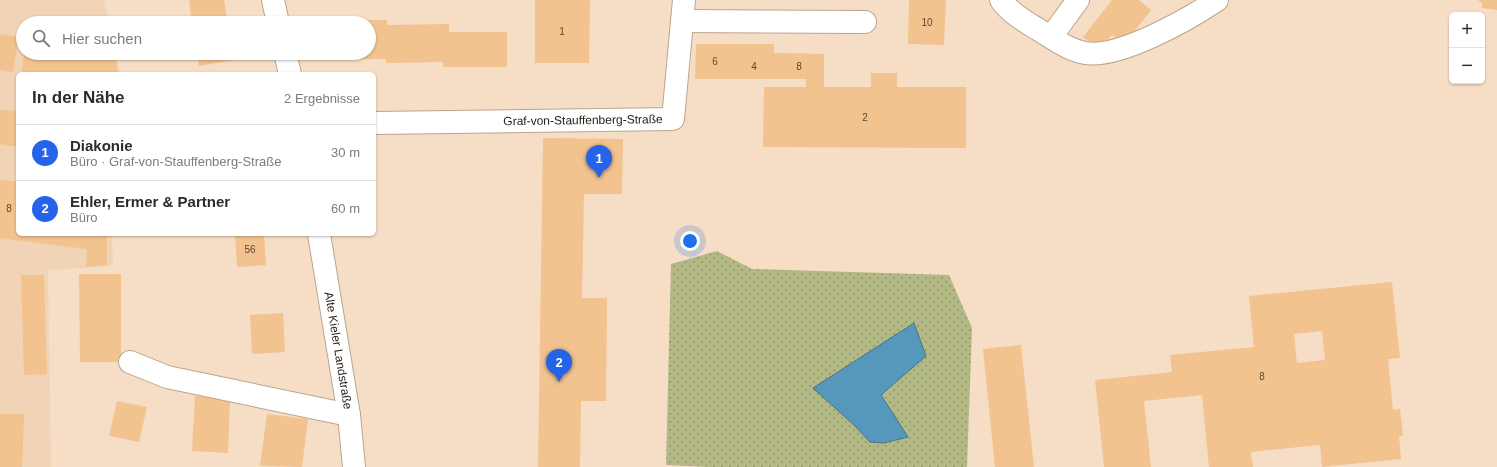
<!DOCTYPE html>
<html lang="de">
<meta charset="utf-8">
<style>
:root{--surface:#fff;--page:#f7f7f7;--text:#2b2b33;--muted:#7c7c81;--line:#e1e1e2;--accent:#2563eb}
body{margin:0;font-family:Helvetica,sans-serif;background:var(--page);color:var(--text)}
.controls{position:absolute;right:12px;top:12px;display:grid;overflow:hidden;border-radius:6px;box-shadow:0 1px 3px #0004}
.controls button{width:36px;height:36px;display:grid;place-items:center;padding:0;border:0;border-bottom:1px solid var(--line);background:var(--surface);color:var(--text);font:20px sans-serif}
.you{position:absolute;left:690px;top:241px;width:14px;height:14px;margin:-10px;border:3px solid #fff;border-radius:50%;background:#1a73e8;box-shadow:0 0 0 6px #1a73e833}
.badge{display:grid;place-items:center;width:26px;height:26px;border-radius:50%;background:var(--accent);color:#fff;font-size:13px;font-weight:700}
.pin{position:absolute;translate:-50% -33px;filter:drop-shadow(0 1px 2px #0008)}
.pin::after{content:'';position:absolute;top:21px;width:14px;height:12px;background:inherit;clip-path:polygon(0 0,100% 0,50% 100%)}
.list{margin:0;padding:0;list-style:none}
h2{display:flex;justify-content:space-between;align-items:center;height:52px;margin:0;padding:0 16px;font-size:17px}
h2 small{font-size:13px;font-weight:400;color:var(--muted)}
.list li{display:grid;grid-template-columns:26px 1fr auto;gap:12px;align-items:center;box-sizing:border-box;height:56px;padding:0 16px;border-top:1px solid var(--line)}
.list b{display:block;font-size:15px;white-space:nowrap}
.list p{margin:0;font-size:13px;white-space:nowrap;color:var(--muted)}
.list em{font-size:13px;font-style:normal;color:var(--muted)}
.icon{flex:none;width:22px;height:22px;fill:none;stroke:currentColor;stroke-width:2;stroke-linecap:round;stroke-linejoin:round}
.map{position:relative;flex:none;width:1497px;height:467px;overflow:hidden}
.search{position:absolute;background:var(--surface);box-shadow:0 1px 3px #0004;left:16px;top:16px;width:360px;height:44px;display:flex;align-items:center;gap:10px;box-sizing:border-box;padding:0 14px;border-radius:22px;color:var(--muted);font-size:15px}
.panel{position:absolute;background:var(--surface);box-shadow:0 1px 3px #0004;left:16px;top:72px;width:360px;height:164px;border-radius:6px}
.map>svg:first-child{display:block}
.built{fill:#f1d3b5}
.grass{fill:url(#grass-dots)}
.water{fill:#5598bc;stroke:#48748a}
.building{fill:#f2c28f;fill-rule:evenodd}
.lines{fill:none;stroke-linecap:round;stroke-linejoin:round}
.minor-casing{stroke:#bca58d;stroke-width:24}
.minor{stroke:#fff;stroke-width:22}
.labels{text-anchor:middle;stroke-width:3.5;stroke-linejoin:round;paint-order:stroke}
.number-label{font-size:10px;fill:#5b4835}
.street-label{font-size:12px;fill:#292017;stroke:#fff}
</style>
<div class="map">
<svg width="1497" height="467" viewBox="0 0 1497 467">
<defs>
<pattern id="grass-dots" width="8" height="8" patternUnits="userSpaceOnUse"><rect width="8" height="8" fill="#b3b984"/><path d="M2 2h.1M6 6h.1" fill="none" stroke="#92966b" stroke-width="1.8" stroke-linecap="round"/></pattern>
</defs>
<rect width="100%" height="100%" fill="#f6ddc5"/>
<!-- built -->
<path class="built" d="M0 0H104L109 23H23V53H116L120 74H18V234H112L113 266 48 270 51 467H0Z"/>
<!-- grass -->
<path class="grass" d="M717 251 752 269 949 275 972 328 967 467H711L666 465 671 264Z"/>
<!-- water -->
<path class="water" d="M914 323 926 356 881 395 908 437 884 443 870 442 855 426 813 388Z"/>
<!-- building -->
<path class="building" d="M189 0H224L228 23H192Z
M535 0H590L589 63H535Z
M909 0H946L944 45 908 44Z
M1112 0H1139L1151 10 1124 45 1112 35 1100 50 1083 37Z
M1478 0H1497V10L1482 8V3Z
M331 20H387V25L449 24V32H507V67H443V62L386 63V59H331V53H369V23H331Z
M0 34 19 37 13 72 0 70Z
M696 44H774V53L824 54V87H871V73H897V87H966V148L763 147 764 87H806V79H695Z
M24 53H115L118 74H22Z
M197 53H233L234 60 199 66Z
M0 110 18 111V147L0 144Z
M543 138 623 139 622 194H584L582 298H607L606 401H581L580 467H538Z
M0 180 18 182V234H107V265L86 267 87 249 0 238Z
M235 234H264L266 265 237 267Z
M79 274H121V362H80Z
M21 275H44L47 374 24 375Z
M1392 282 1400 358 1388 359 1393 410 1400 409 1403 436H1399L1401 459 1322 467 1320 445 1251 452 1253 467H1209L1202 395 1144 401 1151 467H1104L1095 380 1172 372 1170 355 1254 347 1249 296ZM1322 331 1325 360 1297 363 1294 334Z
M283 313 285 352 252 354 250 315Z
M1021 345 1034 467H995L983 349Z
M195 396 230 398 228 453 192 451Z
M117 401 147 407 139 442 109 436Z
M0 414H24L22 467H0Z
M267 414 308 419 302 467 260 466Z"/>
<g class="lines">
<defs>
<g id="minor">
<path d="M273 0 278 23"/>
<path d="M1001 0C1010 13 1026 22 1039 30 1054 39 1068 50 1085 53 1119 59 1189 19 1217 0"/>
<path d="M682 21 865 22"/>
<path d="M1051 37 1078 0"/>
<path d="M285 53 290 74"/>
<path id="s1" d="M374 123 673 119 684 0"/>
<path id="s2" d="M319 234 349 415 354 467"/>
<path d="M130 362 167 377 349 415"/>
</g>
</defs>
<!-- minor casing -->
<use href="#minor" class="minor-casing"/>
<!-- minor -->
<use href="#minor" class="minor"/>
</g>
<g class="labels">
<!-- number labels -->
<g class="number-label">
<text x="927" y="26">10</text>
<text x="562" y="35">1</text>
<text x="715" y="65">6</text>
<text x="754" y="70">4</text>
<text x="799" y="70">8</text>
<text x="865" y="121">2</text>
<text x="9" y="212">8</text>
<text x="250" y="253">56</text>
<text x="1262" y="380">8</text>
</g>
<!-- street labels -->
<g class="street-label">
<text dy="4" stroke="none"><textPath href="#s1" startOffset="209">Graf-von-Stauffenberg-Straße</textPath></text>
<text dy="4" stroke="none"><textPath href="#s2" startOffset="118">Alte Kieler Landstraße</textPath></text>
</g>
</g>
</svg>
<div class="controls">
<button>+</button>
<button>−</button>
</div>
<div class="you"></div>
<div class="pin badge" style="left:599px;top:178px">1</div>
<div class="pin badge" style="left:559px;top:382px">2</div>
<div class="search"><svg class="icon" aria-label="search" viewBox="0 0 24 24"><circle cx="10" cy="10" r="6"/><path d="M15 15l6 6"/></svg>Hier suchen</div>
<section class="panel">
<h2>In der Nähe<small>2 Ergebnisse</small></h2>
<ul class="list">
<li><span class="badge">1</span><div><b>Diakonie</b><p>Büro · Graf-von-Stauffenberg-Straße</p></div><em>30 m</em></li>
<li><span class="badge">2</span><div><b>Ehler, Ermer &amp; Partner</b><p>Büro</p></div><em>60 m</em></li>
</ul>
</section>
</div>
